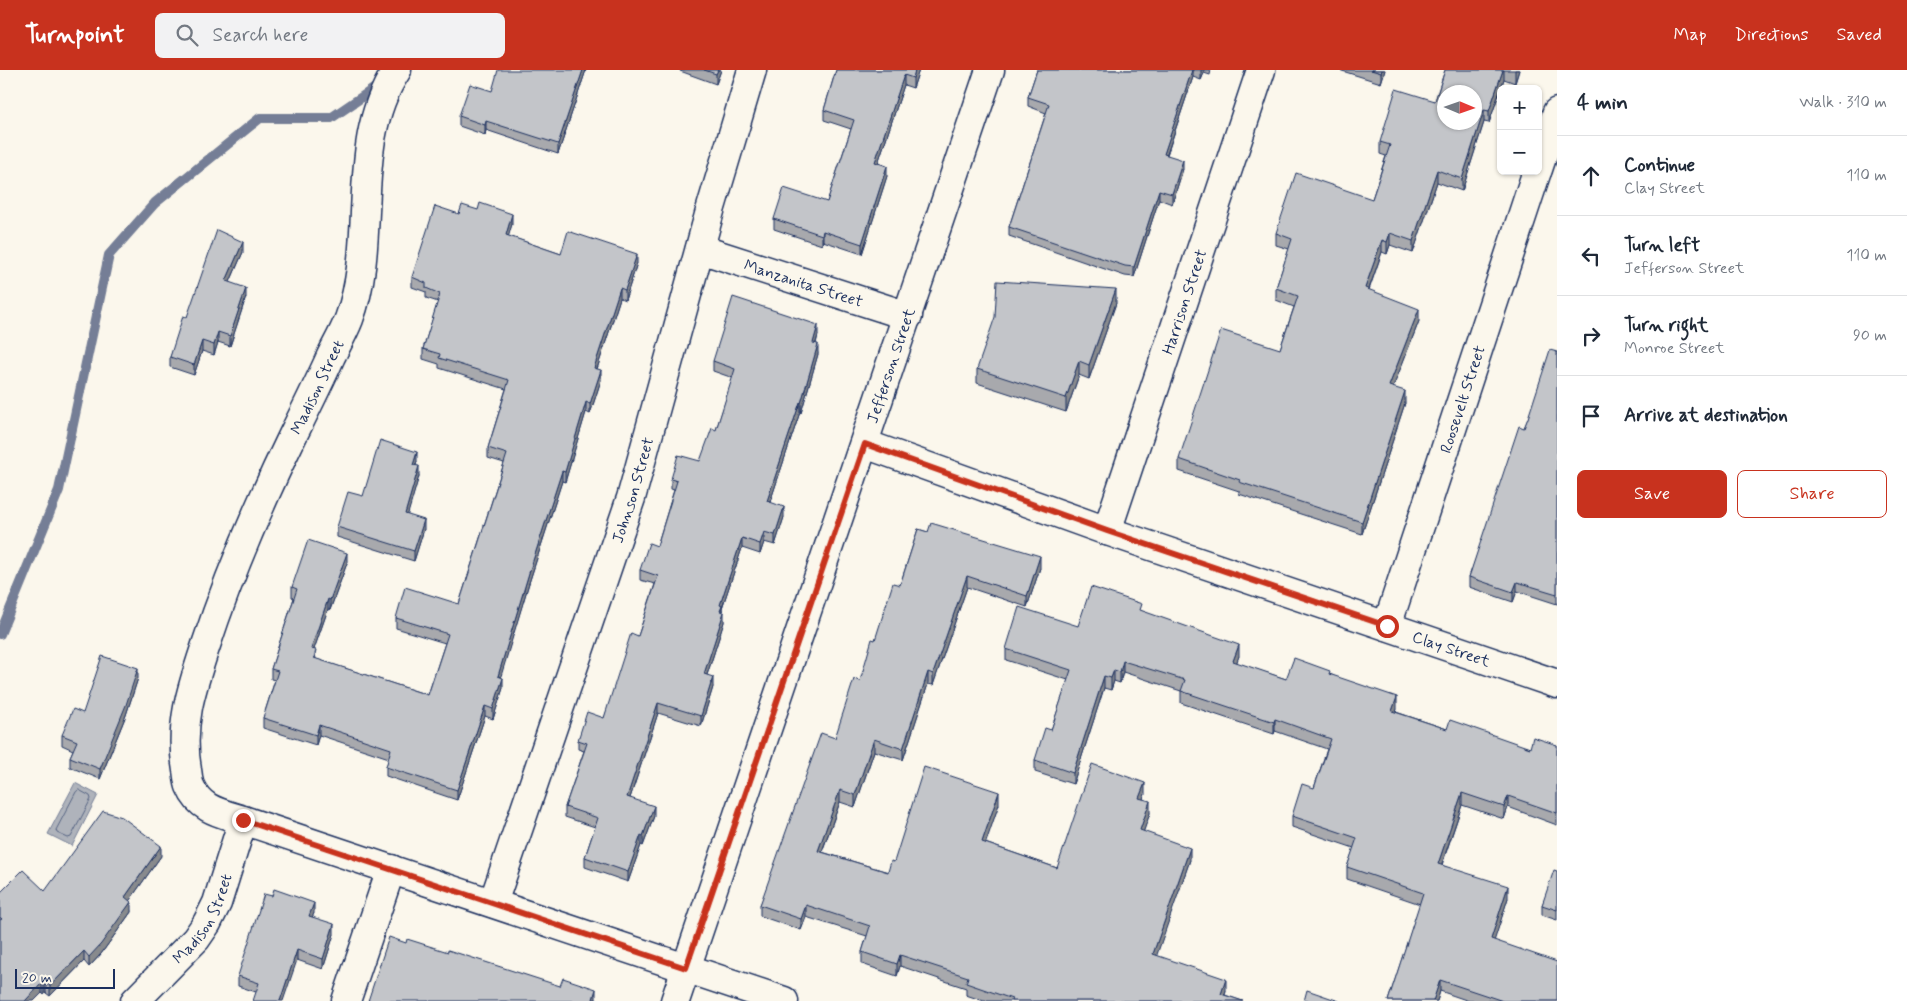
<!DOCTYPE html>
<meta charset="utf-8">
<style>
:root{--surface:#fff;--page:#f2f2f3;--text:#1f2937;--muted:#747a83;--line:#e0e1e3;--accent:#c8321e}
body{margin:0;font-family:Mynerve,sans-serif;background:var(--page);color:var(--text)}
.controls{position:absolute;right:15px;top:15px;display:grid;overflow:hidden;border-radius:8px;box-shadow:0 1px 4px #0004}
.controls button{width:45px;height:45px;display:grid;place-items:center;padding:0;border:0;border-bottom:1px solid var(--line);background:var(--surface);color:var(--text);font:25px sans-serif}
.compass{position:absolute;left:1437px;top:15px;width:45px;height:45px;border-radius:50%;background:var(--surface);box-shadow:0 1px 4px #0004;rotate:92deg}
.scale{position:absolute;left:15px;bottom:12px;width:100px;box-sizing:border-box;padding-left:5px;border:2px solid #1b2f5e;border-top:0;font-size:14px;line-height:18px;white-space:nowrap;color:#1b2f5e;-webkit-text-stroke:4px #fbf7ec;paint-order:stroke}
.stop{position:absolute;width:15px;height:15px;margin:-11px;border:4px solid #c8321e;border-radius:50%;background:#fff}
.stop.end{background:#c8321e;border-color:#fff;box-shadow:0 1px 5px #0008}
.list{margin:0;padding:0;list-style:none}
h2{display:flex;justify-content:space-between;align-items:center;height:65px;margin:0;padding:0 20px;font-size:21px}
h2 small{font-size:16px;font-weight:400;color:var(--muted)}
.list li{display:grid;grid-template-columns:32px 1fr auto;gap:15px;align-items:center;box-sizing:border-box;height:80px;padding:0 20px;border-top:1px solid var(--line)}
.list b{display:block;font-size:19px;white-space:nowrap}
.list p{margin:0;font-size:16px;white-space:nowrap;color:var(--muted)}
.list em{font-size:16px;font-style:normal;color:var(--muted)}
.actions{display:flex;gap:10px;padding:15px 20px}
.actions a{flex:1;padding:11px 0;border:1px solid var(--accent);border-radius:8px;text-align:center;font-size:18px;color:var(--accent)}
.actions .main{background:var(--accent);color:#fff}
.icon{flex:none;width:28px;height:28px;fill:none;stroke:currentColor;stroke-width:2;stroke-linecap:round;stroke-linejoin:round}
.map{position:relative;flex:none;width:1557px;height:931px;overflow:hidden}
header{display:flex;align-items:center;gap:30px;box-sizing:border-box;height:70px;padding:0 25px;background:var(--accent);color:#fff}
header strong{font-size:24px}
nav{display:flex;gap:28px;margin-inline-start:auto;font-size:18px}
.search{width:350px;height:45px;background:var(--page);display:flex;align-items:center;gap:12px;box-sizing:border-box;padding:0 18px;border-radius:8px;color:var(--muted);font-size:19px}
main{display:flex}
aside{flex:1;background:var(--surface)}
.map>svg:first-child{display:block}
.water{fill:#afb3bb;stroke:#747e96}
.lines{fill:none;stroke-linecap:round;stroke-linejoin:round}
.shore{stroke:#566483;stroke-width:1}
.stream{stroke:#747e96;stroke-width:10}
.street-casing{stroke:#1b2f5e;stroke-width:31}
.secondary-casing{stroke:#1b2f5e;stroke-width:31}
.street{stroke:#fbf7ec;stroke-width:28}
.secondary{stroke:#fbf7ec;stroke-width:28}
.wall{fill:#a8a9ad;stroke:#1b2f5e}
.shaded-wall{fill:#888a8d;stroke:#1b2f5e}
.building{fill:#c3c5c9;stroke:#1b2f5e;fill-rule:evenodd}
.route{stroke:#c8321e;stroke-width:6}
.labels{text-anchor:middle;stroke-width:4;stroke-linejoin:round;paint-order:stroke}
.street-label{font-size:16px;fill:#1b2f5e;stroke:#fbf7ec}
</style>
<header>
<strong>Turnpoint</strong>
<div class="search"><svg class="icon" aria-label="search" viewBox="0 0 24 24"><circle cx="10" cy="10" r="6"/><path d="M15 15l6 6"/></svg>Search here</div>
<nav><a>Map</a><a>Directions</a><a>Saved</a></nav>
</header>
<main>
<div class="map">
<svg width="1557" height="931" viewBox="0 0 1557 931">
<rect width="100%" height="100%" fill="#fbf7ec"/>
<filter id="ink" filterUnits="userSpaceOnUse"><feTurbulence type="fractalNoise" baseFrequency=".02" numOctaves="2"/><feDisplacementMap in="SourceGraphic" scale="10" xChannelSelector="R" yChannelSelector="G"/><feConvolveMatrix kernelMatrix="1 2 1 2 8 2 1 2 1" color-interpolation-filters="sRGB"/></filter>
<g filter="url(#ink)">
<!-- water -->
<path class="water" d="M75 713 98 725 72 776 48 764Z"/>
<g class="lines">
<!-- shore -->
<path class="shore" d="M79 720 90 726 91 729 71 767 68 768 57 763 56 760 76 722Z"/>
<!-- stream -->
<path class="stream" d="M0 564 59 420 109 185 155 133 260 48H331L381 14"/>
<defs>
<g id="street">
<path d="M1538 99 1557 42"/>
<path id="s1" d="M700 179 908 246"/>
<path id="s2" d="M865 374 1107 461 1557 614"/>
<path id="s3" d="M1107 461 1261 0"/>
<path id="s4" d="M1387 556 1537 101"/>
<path id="s5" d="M243 750C221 743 200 740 190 716 188 711 188 705 187 700 179 654 192 617 206 575 230 502 260 433 293 365 306 339 319 313 331 286 337 274 344 262 349 249 379 169 348 74 397 0"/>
<path id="s6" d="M493 833 631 428 710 141 752 0"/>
<path d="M346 931 391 799"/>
</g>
<g id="secondary">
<path id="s7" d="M135 931 196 869 207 853 217 833 243 750 784 931"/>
<path id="s8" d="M675 931 990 0"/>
</g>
</defs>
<!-- street casing -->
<use href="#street" class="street-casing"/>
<!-- secondary casing -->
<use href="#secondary" class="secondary-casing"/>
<!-- street -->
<use href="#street" class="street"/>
<!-- secondary -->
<use href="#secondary" class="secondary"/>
</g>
<!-- wall -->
<path class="wall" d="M586 0 558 84 486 60 485 65 459 56V46L492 21Z
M680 0H721L716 14 680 1Z
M836 0H919L913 18 904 15 878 93 887 106 862 184 823 171 822 175 774 159V149L827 132 851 59 824 50V40Z
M1037 0H1211L1210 5 1204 3 1201 10 1193 7 1167 85 1183 99 1172 134 1159 129 1134 207 1125 206 1009 166V157L1046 43 1028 36V27Z
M1339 0H1385L1381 13Z
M1445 0H1519L1515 13 1504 9 1489 53 1484 52 1462 121 1437 112 1413 183 1390 175 1387 184 1382 182 1369 220 1419 251 1393 317 1405 333 1362 464 1239 424V421L1179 401V389L1280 279 1294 237 1276 230V218L1289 179 1276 175V163L1372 129 1386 86 1380 84V72L1435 31Z
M459 144 512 154 508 166 561 184 637 193 625 230 620 228 597 299 601 310 590 344 586 342 565 412 562 411 529 513 500 607 503 618 493 649 485 646 457 730 386 706V697L389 688 319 665 316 675 263 658V648L275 610 271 609V599L294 528 292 527V517L347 493 330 540 328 539 314 579 316 589 428 625 445 573 396 558V548L459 534 504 393 488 388V378L506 319 439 298V294L423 289V279L438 232 426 228V222L412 217V207Z
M243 182 230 212 246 227 230 276 218 272 214 285 202 281 194 305 170 297V287L187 247Z
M1116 233 1089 309 1079 305 1066 342 977 313V299Z
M818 265 816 274 818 284 801 343 800 342 770 432 784 447 775 475 764 472 760 484 742 478 722 538 724 552 707 605 713 617 701 656 658 643 630 728 654 746 643 776 641 775 628 812 585 797V787L595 757 565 747V737L584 681 578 679V670L604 648 638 566 655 514 640 510V500L657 476 674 420 671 419V409L700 391 716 360 733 308 713 301V291Z
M1557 282V534L1517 521 1513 532 1469 517V507L1524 358Z
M417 391 416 396 419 406 407 445 424 459 414 491 337 467V457L363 426Z
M918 459 1040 498 1027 537 967 517 933 615 928 614 903 690 874 681 855 737 840 732 822 782 888 802 894 792 999 734 985 773 1057 798 1145 724 1143 729 1150 743 1143 762 1190 790 1156 885 1226 920 1225 925 1242 931H984L966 925V918L900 896 897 906 862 894V882L867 866 806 847 801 860 760 846V835L835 668 860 611 875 570 900 515Z
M1142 541 1239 586 1236 593 1286 609 1330 604 1397 639 1396 642 1447 659 1530 678 1557 675V755L1508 737 1504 749 1462 735 1442 795 1508 828 1494 870 1557 931H1469L1440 921 1437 931H1388L1420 834 1347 809V797L1354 778 1292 757V746L1314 718 1327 679 1275 661 1274 664 1181 633V621L1123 602 1120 613 1114 611 1111 620 1104 618 1073 714 1035 702V690L1051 660 1068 610 1006 590V579L1078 556Z
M138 608 126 645 100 709 70 697V687L73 680 62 675V665L83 643Z
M161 786 129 831 131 842 101 884 89 897 84 891 50 926 46 923 44 925 42 923 0 931V823L45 821Z
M1557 801V850L1542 845V835Z
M314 843 312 847 334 864 323 899 297 890 256 922 238 916V906Z"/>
<!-- shaded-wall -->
<path class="shaded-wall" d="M583 0H586L558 84V74Z
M718 0H721L716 14V4Z
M915 0H919L913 18V8Z
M1192 0H1193V7L1164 93V84Z
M1201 0H1204V3L1201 10Z
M1382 0H1385L1381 13V3Z
M1503 0H1504V9L1489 53V41Z
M1515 0H1519L1515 13Z
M904 5V15L875 102V92Z
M1484 40V52L1462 121V109Z
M486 51V60L485 65V55Z
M1183 90V99L1172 134V124Z
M887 96V106L862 184V174Z
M1437 100V112L1413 183V171Z
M1159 120V129L1134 207V197Z
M512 144V154L506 175V165Z
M823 161V171L822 175V165Z
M1390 163V175L1387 184V172Z
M1382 170V182L1365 230V218Z
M243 172V182L226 221V211Z
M637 184V193L625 230V220Z
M246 218V227L230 276V266Z
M620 218V228L594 308V298Z
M1116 219V233L1089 309V295Z
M1419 239V251L1389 328V316Z
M818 255V265L813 283V273Z
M218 262V272L214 285V275Z
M202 271V281L194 305V295Z
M818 274V284L801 343V333Z
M1079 291V305L1066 342V328Z
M601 300V310L590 344V334Z
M1405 321V333L1362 464V452Z
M586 332V342L565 412V402Z
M800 332V342L767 441V431Z
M417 382V391L413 405V395Z
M419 396V406L405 454V444Z
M562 401V411L529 513 498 616V606L529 503Z
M784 437V447L775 475V465Z
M424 450V459L414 491V481Z
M764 462V472L760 484V474Z
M742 468V478L722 538V546L720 551V535Z
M347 483V493L330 540V530Z
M1040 486V498L1027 537V526Z
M967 506V517L933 615V604Z
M1517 512V521L1513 532V522Z
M328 529V539L311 588V579Z
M724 542V552L704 614V604Z
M1239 575V586L1233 603V591Z
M1123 591V602L1120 613V602Z
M138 598V608L126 645 100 709V699Z
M1114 600V611L1111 620V608Z
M928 602V614L903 690V679Z
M1104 606V618L1073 714V703Z
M713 607V617L701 656V646Z
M503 608V618L493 649V639Z
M1397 627V639L1392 653V641Z
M658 633V643L627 737V727Z
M485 636V646L457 730V720Z
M1275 649V661L1274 664V652Z
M319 655V665L316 675V665Z
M874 669V681L855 737V725Z
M1145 713V724L1139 739V728Z
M840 720V732L818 792V781Z
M999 722V734L982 784V772Z
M1462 723V735L1438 805V794Z
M1508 726V737L1504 749V737Z
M1150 731V743L1140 772V760Z
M654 736V746L643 776V766Z
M641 765V775L628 812V802Z
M161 776V786L125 837V827Z
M1190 778V790L1153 896V884Z
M1508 816V828L1491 881V869Z
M131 832V842L101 884 89 897V887Z
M314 833V843L309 855V846Z
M806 835V847L801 860V849Z
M334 854V864L323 899V889Z
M297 880V890L283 931H280Z
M84 881V891L50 926V916Z
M900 885V896L897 906V894Z
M1226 909V920L1223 931 1221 924Z
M1440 910V921L1437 931H1433Z
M42 913V923L34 931H25Z
M46 913V923L44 925V915Z
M596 919V931L593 929Z"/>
<!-- building -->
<path class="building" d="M498 0H583L558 74 486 51 485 55 459 46 470 14 492 21Z
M704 0H718L716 4Z
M836 0H915L913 8 904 5 875 92 887 96 862 174 823 161 822 165 774 149 784 118 827 132 854 50 824 40Z
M1037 0H1192L1164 84 1183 90 1172 124 1159 120 1134 197 1125 196 1009 157 1049 34 1028 27Z
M1371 0H1382L1381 3Z
M1445 0H1503L1489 41 1484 40 1462 109 1437 100 1413 171 1390 163 1387 172 1382 170 1365 218 1419 239 1389 316 1405 321 1362 452 1239 412 1240 410 1179 389 1221 260 1280 279 1298 226 1276 218 1292 169 1276 163 1296 103 1372 129 1390 75 1380 72 1396 19 1435 31ZM1444 22H1474V52H1444Z
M480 133 512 144 506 165 561 184 568 161 637 184 625 220 620 218 594 298 601 300 590 334 586 332 565 402 562 401 529 503 498 606 503 608 493 639 485 636 457 720 386 697 391 679 319 655 316 665 263 648 278 601 271 599 297 519 292 517 308 470 347 483 330 530 328 529 311 579 316 580 314 588 428 625 448 564 396 548 405 517 459 534 507 384 488 378 509 310 439 288 440 284 423 279 440 224 426 218V213L412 207 435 136 459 144 462 135 478 140Z
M217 160 243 172 226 211 246 218 230 266 218 262 214 275 202 271 194 295 170 287 183 246 187 247Z
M997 211 1116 219 1089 295 1079 291 1066 328 977 299 995 247Z
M733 227 818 255 813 273 818 274 801 333 800 332 767 431 784 437 775 465 764 462 760 474 742 468 720 535 722 536 720 541 724 542 704 604 713 607 701 646 658 633 627 727 654 736 643 766 641 765 628 802 585 787 598 748 565 737 587 673 578 670 587 642 604 648 631 563 638 566 658 506 640 500 649 473 657 476 677 411 671 409 678 385 700 391 712 358 716 360 735 299 713 291Z
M1550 280 1557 282V524L1517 512 1513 522 1469 507 1519 356 1524 358 1528 348Z
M380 370 417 382 413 395 419 396 405 444 424 450 414 481 337 457 348 422 363 426Z
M931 453 1040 486 1027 526 967 506 933 604 928 602 903 679 874 669 855 725 840 720 818 781 888 802 891 791 894 792 924 697 999 722 982 772 1057 798 1092 694 1145 713 1139 728 1150 731 1140 760 1190 778 1153 884 1226 909 1221 924 1243 931H1011L1012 929 966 913 968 907 900 885 897 894 862 882 870 856 806 835 801 849 760 835 821 663 835 668 854 609 860 611 872 569 875 570 893 513 900 515 918 459 928 462Z
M1091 517 1142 534 1140 540 1239 575 1233 591 1286 609 1294 588 1330 601 1329 604 1397 627 1392 641 1447 659 1450 650 1530 678 1533 667 1557 675V743L1508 726 1504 737 1462 723 1438 794 1508 816 1491 869 1557 892V931H1503L1440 910 1433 931H1388L1423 823 1347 797 1357 768 1292 746 1302 714 1314 718 1331 669 1275 649 1274 652 1181 621 1185 610 1123 591 1120 602 1114 600 1111 608 1104 606 1073 703 1035 690 1045 658 1051 660 1071 600 1006 579 1019 537 1078 556Z
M102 586 138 598 126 635 100 699 70 687 77 671 62 665 73 639 83 643Z
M103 741 122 747 161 776 125 827 131 832 101 874 89 887 84 881 50 916 46 913 44 915 42 913 25 931H0V850L2 849 0 847V823L23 800 45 821Z
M1554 800 1557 801V840L1542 835Z
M274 819 314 833 309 846 334 854 323 889 297 880 280 931H253L259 913 238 906 264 824 272 826Z
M389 867 406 873 407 869 448 882V880L560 916 563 908 596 919 593 929 600 931H368Z
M1307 920 1339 931H1304Z"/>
</g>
<g class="lines" filter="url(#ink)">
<!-- route -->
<path class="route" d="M243 750 686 898 865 374 1107 461 1387 556"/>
</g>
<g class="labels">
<!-- street labels -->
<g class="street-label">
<text dy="6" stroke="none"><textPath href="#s1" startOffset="109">Manzanita Street</textPath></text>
<text dy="6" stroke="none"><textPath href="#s3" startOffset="242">Harrison Street</textPath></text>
<text dy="6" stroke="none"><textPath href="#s8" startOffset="671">Jefferson Street</textPath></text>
<text dy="6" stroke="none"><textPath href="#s5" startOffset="491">Madison Street</textPath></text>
<text dy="6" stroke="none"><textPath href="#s4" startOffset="239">Roosevelt Street</textPath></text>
<text dy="6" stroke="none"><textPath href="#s6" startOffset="436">Johnson Street</textPath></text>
<text dy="6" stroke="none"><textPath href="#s2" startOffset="621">Clay Street</textPath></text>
<text dy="6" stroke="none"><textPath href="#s7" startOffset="108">Madison Street</textPath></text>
</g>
</g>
</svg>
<div class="controls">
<button>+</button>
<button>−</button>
</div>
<svg class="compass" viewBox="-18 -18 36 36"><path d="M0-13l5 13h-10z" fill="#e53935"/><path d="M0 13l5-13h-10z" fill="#747a83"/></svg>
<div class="scale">20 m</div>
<div class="stop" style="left:1387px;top:556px"></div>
<div class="stop end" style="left:243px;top:750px"></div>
</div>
<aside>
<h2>4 min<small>Walk · 310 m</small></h2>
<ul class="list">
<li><svg class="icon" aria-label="ahead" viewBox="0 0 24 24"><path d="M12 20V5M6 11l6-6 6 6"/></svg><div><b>Continue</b><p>Clay Street</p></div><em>110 m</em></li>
<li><svg class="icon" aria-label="left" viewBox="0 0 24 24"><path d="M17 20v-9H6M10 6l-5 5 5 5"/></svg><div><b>Turn left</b><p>Jefferson Street</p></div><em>110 m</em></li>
<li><svg class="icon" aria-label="right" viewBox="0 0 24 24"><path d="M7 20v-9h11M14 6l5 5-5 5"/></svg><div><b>Turn right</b><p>Monroe Street</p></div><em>90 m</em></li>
<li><svg class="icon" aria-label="arrive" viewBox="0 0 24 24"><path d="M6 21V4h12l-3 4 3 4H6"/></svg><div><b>Arrive at destination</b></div></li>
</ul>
<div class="actions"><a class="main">Save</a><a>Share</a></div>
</aside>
</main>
